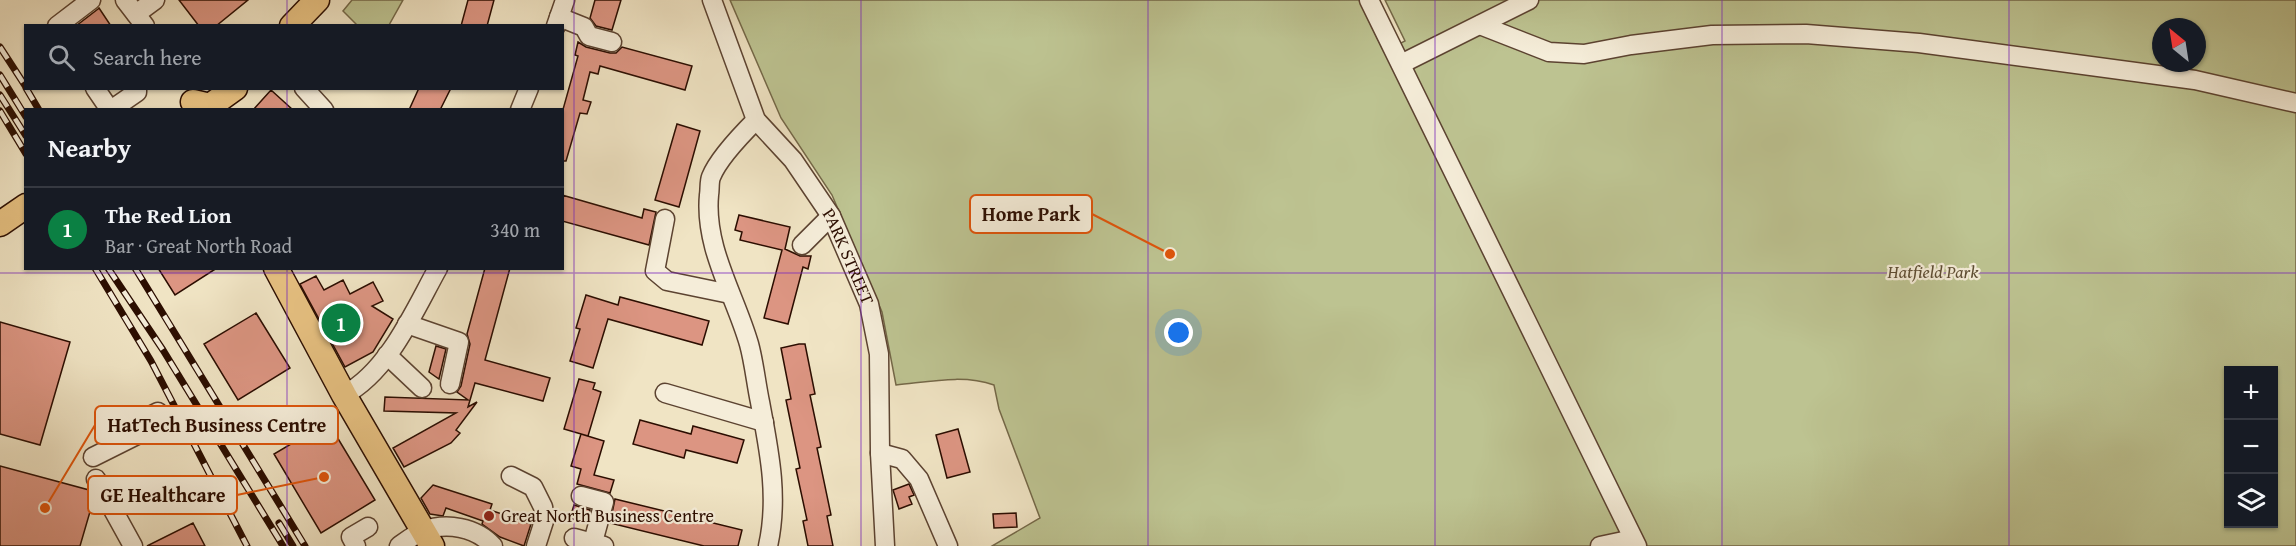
<!DOCTYPE html>
<meta charset="utf-8">
<style>
:root{--surface:#171b24;--page:#242831;--text:#f1f3f6;--muted:#9ea1a6;--line:#363941;--accent:#0b8043}
body{margin:0;font-family:"Gentium Book Plus",serif;background:var(--page);color:var(--text)}
.controls{position:absolute;right:18px;bottom:18px;display:grid;overflow:hidden;border-radius:0px;box-shadow:0 2px 4px #0004}
.controls button{width:54px;height:54px;display:grid;place-items:center;padding:0;border:0;border-bottom:2px solid var(--line);background:var(--surface);color:var(--text);font:30px sans-serif}
.compass{position:absolute;left:2152px;top:18px;width:54px;height:54px;border-radius:50%;background:var(--surface);box-shadow:0 2px 4px #0004;rotate:330deg}
.you{position:absolute;left:1179px;top:333px;width:21px;height:21px;margin:-15px;border:4px solid #fff;border-radius:50%;background:#1a73e8;box-shadow:0 0 0 9px #1a73e833}
.badge{display:grid;place-items:center;width:39px;height:39px;border-radius:50%;background:var(--accent);color:#fff;font-size:20px;font-weight:700}
.pin{position:absolute;translate:-50% -50%;border:3px solid #fff;box-shadow:0 2px 6px #0006}
.list{margin:0;padding:0;list-style:none}
h2{display:flex;justify-content:space-between;align-items:center;height:78px;margin:0;padding:0 24px;font-size:26px}
h2 small{font-size:20px;font-weight:400;color:var(--muted)}
.list li{display:grid;grid-template-columns:39px 1fr auto;gap:18px;align-items:center;box-sizing:border-box;height:84px;padding:0 24px;border-top:2px solid var(--line)}
.list b{display:block;font-size:22px;white-space:nowrap}
.list p{margin:0;font-size:20px;white-space:nowrap;color:var(--muted)}
.list em{font-size:20px;font-style:normal;color:var(--muted)}
.icon{flex:none;width:33px;height:33px;fill:none;stroke:currentColor;stroke-width:2;stroke-linecap:round;stroke-linejoin:round}
.map{position:relative;flex:none;width:2296px;height:546px;overflow:hidden}
.search{position:absolute;background:var(--surface);box-shadow:0 2px 4px #0004;left:24px;top:24px;width:540px;height:66px;display:flex;align-items:center;gap:15px;box-sizing:border-box;padding:0 21px;border-radius:0px;color:var(--muted);font-size:22px}
.panel{position:absolute;background:var(--surface);box-shadow:0 2px 4px #0004;left:24px;top:108px;width:540px;height:162px;border-radius:0px}
.map>svg:first-child{display:block}
.green{fill:#bdc391;stroke:#746848;stroke-width:1.5;fill-rule:evenodd}
.building{fill:#dc9582;stroke:#2b0d00;stroke-width:1.5}
.lines{fill:none;stroke-linecap:round;stroke-linejoin:round}
.minor-casing{stroke:#5c4331;stroke-width:21}
.major-casing{stroke:#2b0d00;stroke-width:27}
.minor{stroke:#f5edd9;stroke-width:18}
.major{stroke:#e8c282;stroke-width:24}
.rail-casing{stroke:#2b0d00;stroke-width:7}
.rail{stroke:#f5edd9;stroke-width:4.5;stroke-dasharray:14;stroke-linecap:butt}
.grid{fill:none;stroke:#7b2cbf;stroke-width:1.5;stroke-opacity:0.55}
.poi-dot{fill:#8f2418;stroke:#f5edd9;stroke-width:2}
.labels{text-anchor:middle;stroke-width:4.5;stroke-linejoin:round;paint-order:stroke}
.street-label{font-size:18px;fill:#2b0d00;stroke:#f5edd9}
.park-label{font-size:18px;font-style:italic;fill:#5e4d33;stroke:#f5edd9}
.poi-label{font-size:18px;fill:#2b0d00;stroke:#f5edd9;text-anchor:start}
.leader{fill:none;stroke:#df550b;stroke-width:2}
.callout-dot{fill:#df550b;stroke:#f5edd9;stroke-width:2}
.callout{fill:#f5edd9;stroke:#df550b;stroke-width:2}
.callout-label{font-size:20px;text-anchor:middle;font-weight:bold;fill:#2b0d00}
</style>
<div class="map">
<svg width="2296" height="546" viewBox="0 0 2296 546">
<rect width="100%" height="100%" fill="#f0e4c4"/>
<filter id="stains"><feTurbulence type="fractalNoise" baseFrequency=".00333" numOctaves="4"/><feColorMatrix values="0 0 0 0 .2 0 0 0 0 .09 0 0 0 0 .02 0 0 0 .5 -.17"/></filter>
<radialGradient id="worn" r=".72"><stop offset=".6" stop-color="#630" stop-opacity="0"/><stop offset="1" stop-color="#630" stop-opacity=".3"/></radialGradient>
<!-- green -->
<path class="green" d="M352 0H403L389 25 358 26 343 11Z
M730 0H1359L1384 52 1405 41 1385 0H2296V546H992L1040 518 999 409 994 385C963 374 928 382 896 385L882 312 832 195 781 118ZM2161 27H2197V63H2161ZM2228 370H2274V524H2228Z"/>
<!-- building -->
<path class="building" d="M179 0H248L216 26H199Z
M468 0H494L487 26H461Z
M595 0H621L612 30 596 26 590 18Z
M99 8 111 26H76L98 9Z
M578 42 586 47 610 53H616L622 47 692 66 685 90 600 66 598 74 590 72 583 100 591 102 587 114 580 113 566 161H562V113L578 56 575 55Z
M419 88H451L440 110H409Z
M271 90 293 110H253Z
M677 124 700 131 679 207 655 200Z
M562 195 642 218 644 209 656 212 649 245 562 221Z
M739 215 790 227 785 249 800 256H811L808 269 803 267 788 324 764 318 782 250 740 240 742 232 735 230Z
M158 268H217L175 295Z
M485 268H510L485 360 550 378 543 401 475 383 468 407 477 402 456 430 460 433 451 443 404 467 393 448 456 413 384 411 385 397 468 400 457 392 461 386 470 344 467 334Z
M316 276 324 290 343 280 350 294 373 282 383 301 372 306 393 319 373 352 345 367 300 284Z
M586 295 618 305 620 297 709 321 702 345 608 319 593 368 570 361 580 329 576 328Z
M256 313 290 368 238 400 204 344Z
M0 322 70 342 40 445 0 434Z
M799 344H805L815 394 810 395 821 447 817 448 831 515 827 516 833 546H808L803 521 807 520 796 469 800 468 786 400 791 399 781 348Z
M436 346 446 349 439 379 429 372Z
M579 379 595 383 593 389 601 392 588 436 564 429Z
M640 420 691 434 693 426 744 440 737 463 686 450 684 458 633 444Z
M328 422 375 500 321 533 274 454Z
M958 429 970 472 947 478 936 435Z
M581 434 604 441 594 475 614 480 610 493 577 484 581 469 571 466Z
M0 466 89 490 94 498 80 546H0Z
M909 484 914 495 909 497 912 504 899 509 893 490Z
M433 485 492 504 490 510 531 524 524 546 500 537 482 524 483 521 446 508 443 516 430 514 421 498Z
M615 499 742 530 738 546H704L610 523Z
M574 505 590 510 586 523 570 518Z
M1016 513 1017 527 994 528 993 514Z
M193 523 205 546H147Z"/>
<g class="lines">
<defs>
<g id="minor">
<path d="M125 0 145 26"/>
<path id="s1" d="M712 0 756 120 793 160 831 216 869 304 879 354 880 453 885 546"/>
<path d="M1369 0 1637 546"/>
<path d="M136 14 155 0"/>
<path d="M559 17 584 27 589 36 612 42"/>
<path d="M1480 25 1549 52 1584 54 1631 45 1712 35 1806 34 1919 43 2195 80 2296 103"/>
<path d="M57 26 91 0"/>
<path d="M556 26 565 0"/>
<path d="M1401 64 1529 0"/>
<path d="M95 88 110 110"/>
<path d="M304 88 324 110"/>
<path d="M111 110 137 92V88"/>
<path d="M520 110 529 88"/>
<path d="M756 120C742 134 718 159 711 177 709 182 710 190 709 195 704 248 735 295 749 344 754 362 756 383 760 402 769 450 779 497 768 546"/>
<path d="M665 219 655 271 667 281 730 294"/>
<path d="M802 245 831 216"/>
<path d="M407 324 459 342 450 384"/>
<path d="M387 355 422 388"/>
<path d="M665 393 764 422"/>
<path d="M344 395C389 371 414 311 438 268"/>
<path d="M880 453 902 459 919 479 948 546"/>
<path d="M93 457 155 426 150 416 158 412"/>
<path d="M511 476 533 487 543 507 545 518 536 546"/>
<path d="M96 479 133 546"/>
<path d="M581 496 604 502 593 542"/>
<path d="M574 538 604 546"/>
<path d="M356 546 351 537 368 527"/>
<path d="M399 546C406 541 415 534 423 531 446 522 476 527 493 546"/>
<path d="M1600 546 1633 539"/>
</g>
<path id="major" d="M292 26 317 0
M193 102 210 106 235 88
M0 224 26 206
M276 268 344 395 432 546"/>
</defs>
<!-- minor casing -->
<use href="#minor" class="minor-casing"/>
<!-- major casing -->
<use href="#major" class="major-casing"/>
<!-- minor -->
<use href="#minor" class="minor"/>
<!-- major -->
<use href="#major" class="major"/>
<defs>
<path id="rail" d="M0 47 26 87
M0 75 26 117
M26 88 39 110
M0 95 26 136
M0 111 26 154
M95 268 151 361 247 546
M108 268 163 350 283 546
M135 268 305 546
M279 523 293 546"/>
</defs>
<!-- rail casing -->
<use href="#rail" class="rail-casing"/>
<!-- rail -->
<use href="#rail" class="rail"/>
</g>
<!-- grid -->
<path class="grid" d="M287 0V26M574 0V546M861 0V546M1148 0V546M1435 0V546M1722 0V546M2009 0V546M287 88V110M287 268V546M0 273H2296"/>
<!-- markers -->
<circle class="poi-dot" cx="489" cy="516" r="6"/>
<g class="labels">
<!-- street labels -->
<g class="street-label">
<text dy="6" stroke="none"><textPath href="#s1" startOffset="294">PARK STREET</textPath></text>
</g>
<!-- park labels -->
<g class="park-label">
<text x="1933" y="278">Hatfield Park</text>
</g>
<!-- poi labels -->
<g class="poi-label">
<text x="501" y="522">Great North Business Centre</text>
</g>
</g>
<!-- callouts -->
<path class="leader" d="M1170 254L1092 214M45 508L95 425M324 477L237 495"/>
<g class="callout-dot">
<circle cx="1170" cy="254" r="6"/>
<circle cx="45" cy="508" r="6"/>
<circle cx="324" cy="477" r="6"/>
</g>
<g class="callout">
<rect x="970" y="195" width="122" height="38" rx="6"/>
<rect x="95" y="406" width="243" height="38" rx="6"/>
<rect x="88" y="476" width="149" height="38" rx="6"/>
</g>
<g class="callout-label">
<text x="1031" y="221">Home Park</text>
<text x="217" y="432">HatTech Business Centre</text>
<text x="163" y="502">GE Healthcare</text>
</g>
<rect width="100%" height="100%" filter="url(#stains)"/>
<rect width="100%" height="100%" fill="url(#worn)"/>
</svg>
<div class="controls">
<button>+</button>
<button>−</button>
<button><svg class="icon" aria-label="layers" viewBox="0 0 24 24"><path d="M12 4l9 5-9 5-9-5zM3 14l9 5 9-5"/></svg></button>
</div>
<svg class="compass" viewBox="-18 -18 36 36"><path d="M0-13l5 13h-10z" fill="#e53935"/><path d="M0 13l5-13h-10z" fill="#9ea1a6"/></svg>
<div class="you"></div>
<div class="pin badge" style="left:341px;top:323px">1</div>
<div class="search"><svg class="icon" aria-label="search" viewBox="0 0 24 24"><circle cx="10" cy="10" r="6"/><path d="M15 15l6 6"/></svg>Search here</div>
<section class="panel">
<h2>Nearby<small></small></h2>
<ul class="list">
<li><span class="badge">1</span><div><b>The Red Lion</b><p>Bar · Great North Road</p></div><em>340 m</em></li>
</ul>
</section>
</div>
